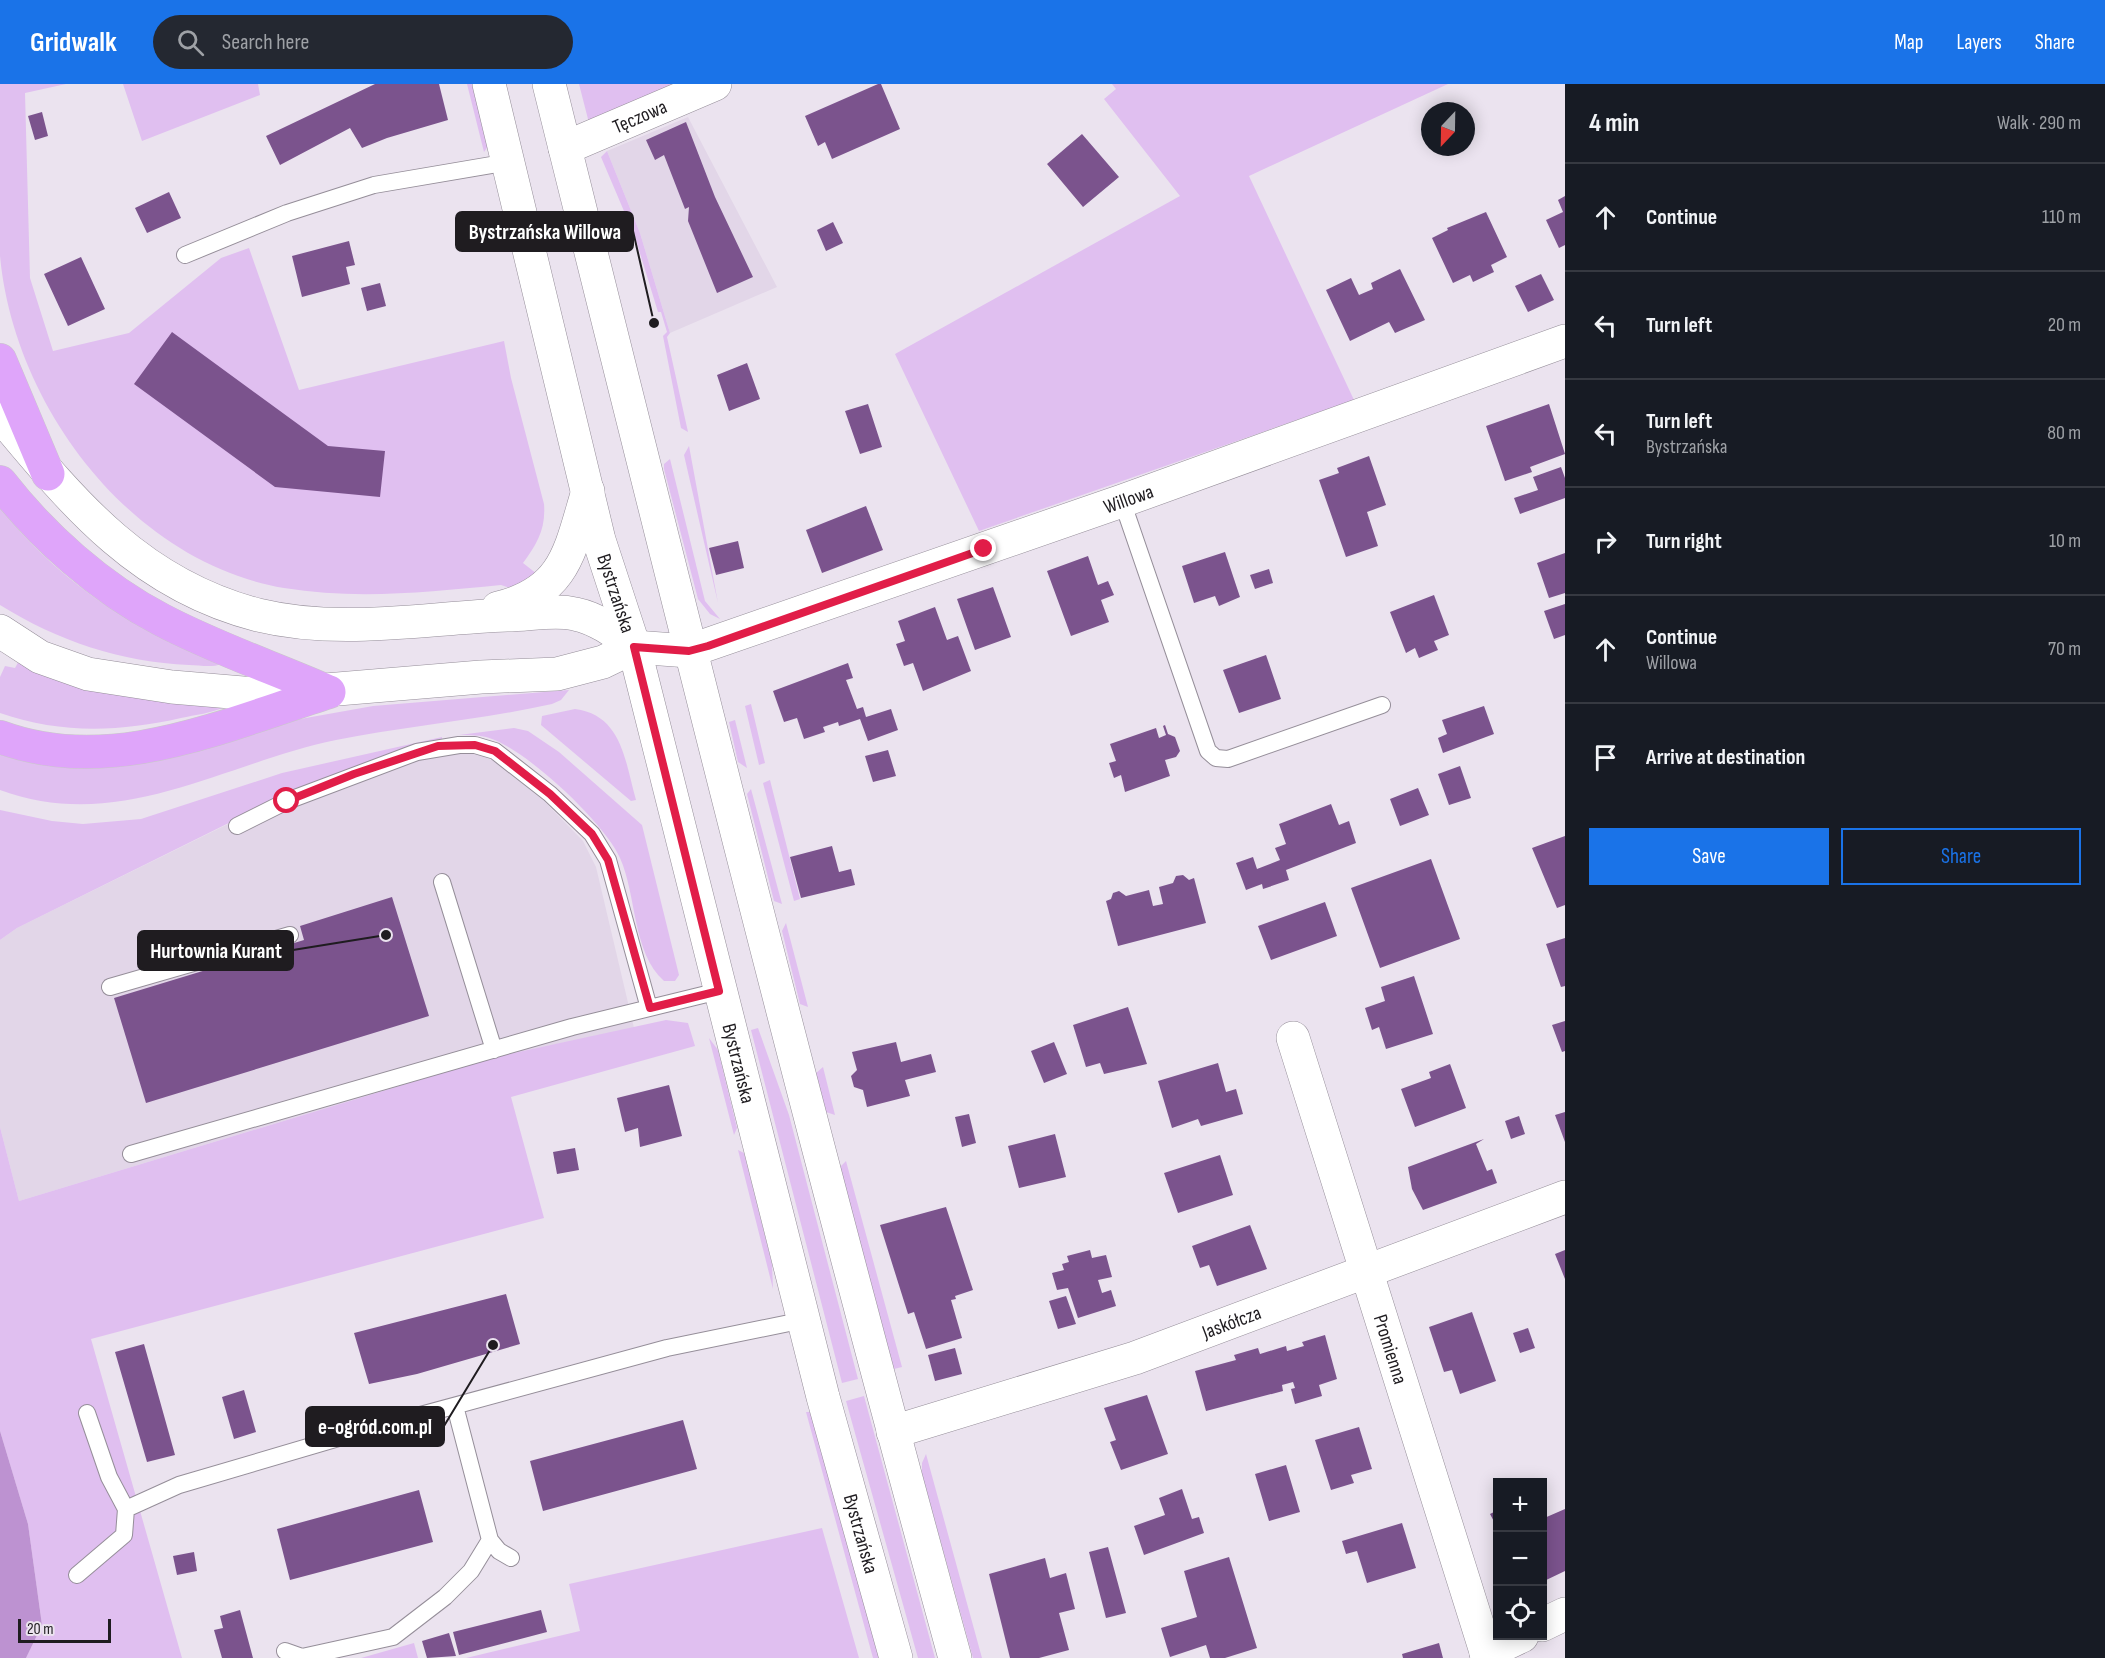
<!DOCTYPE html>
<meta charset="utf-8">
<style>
:root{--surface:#171b24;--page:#242831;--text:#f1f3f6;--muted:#9ea1a6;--line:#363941;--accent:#1a73e8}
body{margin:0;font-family:"Sofia Sans Condensed",sans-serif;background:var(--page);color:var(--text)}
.controls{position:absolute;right:18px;bottom:18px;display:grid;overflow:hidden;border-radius:0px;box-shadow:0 3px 15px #0003}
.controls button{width:54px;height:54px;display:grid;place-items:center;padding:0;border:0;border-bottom:2px solid var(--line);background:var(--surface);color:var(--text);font:30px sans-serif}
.compass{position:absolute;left:1421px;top:18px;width:54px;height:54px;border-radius:50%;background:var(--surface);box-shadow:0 3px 15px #0003;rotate:202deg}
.scale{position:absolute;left:18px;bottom:15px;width:93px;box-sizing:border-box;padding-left:6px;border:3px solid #1f1c20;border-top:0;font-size:16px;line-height:21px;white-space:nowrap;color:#1f1c20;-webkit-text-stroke:4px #ebe3ef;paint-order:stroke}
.stop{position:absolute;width:18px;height:18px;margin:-14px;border:4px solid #e11d48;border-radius:50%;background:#fff}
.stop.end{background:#e11d48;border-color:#fff;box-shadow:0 2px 6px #0008}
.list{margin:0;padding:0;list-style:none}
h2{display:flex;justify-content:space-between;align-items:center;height:78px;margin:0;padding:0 24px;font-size:26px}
h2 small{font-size:20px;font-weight:400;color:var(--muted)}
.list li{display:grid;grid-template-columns:39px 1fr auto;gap:18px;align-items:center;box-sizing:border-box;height:108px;padding:0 24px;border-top:2px solid var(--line)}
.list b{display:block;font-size:22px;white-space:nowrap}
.list p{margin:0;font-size:20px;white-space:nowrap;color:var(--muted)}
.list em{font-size:20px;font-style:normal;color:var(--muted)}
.actions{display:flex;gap:12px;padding:18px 24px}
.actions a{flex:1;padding:14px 0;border:2px solid var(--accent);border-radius:0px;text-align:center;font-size:21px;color:var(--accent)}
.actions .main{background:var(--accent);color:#fff}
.icon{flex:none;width:33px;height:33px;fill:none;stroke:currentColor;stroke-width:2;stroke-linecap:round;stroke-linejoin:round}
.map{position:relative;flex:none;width:1565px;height:1574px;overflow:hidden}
header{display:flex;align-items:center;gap:36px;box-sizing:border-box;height:84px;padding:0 30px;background:var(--accent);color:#fff}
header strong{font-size:28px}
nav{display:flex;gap:33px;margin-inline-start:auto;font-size:21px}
.search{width:420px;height:54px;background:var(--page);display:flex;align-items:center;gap:15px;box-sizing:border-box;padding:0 21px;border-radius:33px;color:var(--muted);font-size:22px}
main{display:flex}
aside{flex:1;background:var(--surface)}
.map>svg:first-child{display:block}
.built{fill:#e2d6e8}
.green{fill:#e0bff0}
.water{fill:#bd92d1}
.building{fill:#7b538d}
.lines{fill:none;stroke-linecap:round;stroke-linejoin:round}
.lane-casing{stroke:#958e99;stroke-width:18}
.street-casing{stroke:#958e99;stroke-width:34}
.secondary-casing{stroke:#958e99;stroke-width:34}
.highway-casing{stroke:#c9c9c9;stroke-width:34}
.lane{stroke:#fff;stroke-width:16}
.street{stroke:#fff;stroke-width:33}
.secondary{stroke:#fff;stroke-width:33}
.highway{stroke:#dfa5fa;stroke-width:33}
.route{stroke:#e11d48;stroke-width:8}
.labels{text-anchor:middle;stroke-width:6;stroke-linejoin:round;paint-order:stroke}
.street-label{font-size:20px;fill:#1f1c20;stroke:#ebe3ef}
.leader{fill:none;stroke:#1f1c20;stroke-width:2}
.callout-dot{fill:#1f1c20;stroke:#ebe3ef;stroke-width:2}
.callout{fill:#1f1c20;stroke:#1f1c20;stroke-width:2}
.callout-label{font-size:21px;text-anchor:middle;font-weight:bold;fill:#fff}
</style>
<header>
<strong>Gridwalk</strong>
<div class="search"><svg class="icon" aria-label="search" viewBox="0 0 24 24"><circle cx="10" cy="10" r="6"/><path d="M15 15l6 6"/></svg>Search here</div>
<nav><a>Map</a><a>Layers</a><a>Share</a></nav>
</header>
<main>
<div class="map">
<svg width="1565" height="1574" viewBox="0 0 1565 1574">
<rect width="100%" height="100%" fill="#ebe3ef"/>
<!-- built -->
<path class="built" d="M688 33 777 203 670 249 640 149 607 67Z
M473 668 494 677 544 717 583 757 596 783 634 944 495 973 19 1117 0 1043V856L17 844 228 740 232 749 357 694 440 670Z"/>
<!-- green -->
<path class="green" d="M0 0H66L25 9 30 194 53 267 129 249 221 174 249 164 299 306 504 257 511 294 544 420C546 445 537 460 523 479L537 490 516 506 501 501C428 508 357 516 284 504 131 478 14 322 0 172 0 154 0 136 0 118 0 79 0 39 0 0Z
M123 0H258L260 11 142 57Z
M467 0H473L489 61 484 68Z
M579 0H696L589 39Z
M1112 0H1448L1249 92 1354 316 979 447 895 270 1180 112 1104 15 1116 5Z
M607 67 640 149 670 249 667 253 688 348 681 344 663 252 667 248 661 228H658L635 153 601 73Z
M689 362 718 519 684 371Z
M670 375 705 517 720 535 710 530 698 515 664 385V380Z
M0 424C35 467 77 505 125 533 155 551 189 565 221 580 212 584 199 581 189 581 121 578 58 557 0 521Z
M20 575 225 623C212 629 195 631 181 634 119 648 60 650 0 629V593L5 582 15 584Z
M569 606 561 616 552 620C480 636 407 642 336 656 221 680 120 750 0 706V667L289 637 373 622Z
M751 620 765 679 759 681 745 622Z
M575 625C622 631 625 677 636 716L631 717 541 641 542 632Z
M735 636 747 684 738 678 729 638Z
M514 644 528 647 559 668 642 741 679 891 675 897H664C632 868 637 812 620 774 605 739 523 662 486 653 477 651 467 651 459 651Z
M442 653V656L283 712 17 844 0 856V726L52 737 83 740 141 735 282 689Z
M770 696 800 815 794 817 763 699Z
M751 705 782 820 774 817 747 710Z
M786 839 808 923 800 920 782 847Z
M666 936 688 939 695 962 511 1013 544 1134 91 1255 182 1574H26L42 1541 28 1440 0 1347V1043L19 1117 495 973Z
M758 944 789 1031 858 1295 842 1299 751 946Z
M709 954 718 966 737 1044 734 1051Z
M823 983 835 1031 826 1028 816 989Z
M738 1066 744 1069 772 1180 773 1205Z
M846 1077 902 1283 894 1285 840 1083Z
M864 1312 935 1574H918L846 1317Z
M806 1328H811L879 1574H873Z
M926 1370 982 1574H973L922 1390V1379Z
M822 1444 859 1574H466L580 1547 569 1500Z
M414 1559 418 1574H361Z"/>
<!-- water -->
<path class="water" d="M0 1347 28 1440 42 1541 26 1574H0Z"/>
<!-- building -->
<path class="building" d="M375 0H439L448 36 387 54 362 64 350 44 280 81 266 52Z
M878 0H881L900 45 832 75 825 58 818 62 805 32Z
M42 28 48 52 35 56 28 32Z
M686 38 715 113 753 193 717 209 688 137 689 123 685 125 664 71 655 76 646 56Z
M1082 50 1119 93 1083 123 1047 80Z
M169 108 181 134 147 149 135 124Z
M1565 112V161L1559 164 1546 136 1563 128 1558 116Z
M1486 128 1507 173 1491 181 1494 188 1473 198 1470 191 1453 199 1432 154 1448 146 1447 144Z
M833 138 843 159 826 167 817 146Z
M349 157 355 181 346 183 350 200 302 213 292 172Z
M81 173 105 225 68 242 44 190Z
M1400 185 1425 236 1395 249 1389 238 1350 257 1326 206 1351 194 1359 211 1373 205 1371 199Z
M1541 190 1554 216 1528 228 1515 202Z
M380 199 386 222 367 227 361 204Z
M172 248 328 362 385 367 380 413 275 403 134 300Z
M747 279 760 315 729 327 717 291Z
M868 320 882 363 860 370 845 327Z
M1549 320 1565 370 1530 383 1532 388 1505 397 1486 342Z
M1369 372 1386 421 1367 428 1378 462 1346 473 1319 396 1339 389 1337 384Z
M1561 383 1565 394V414L1520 430 1514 414 1538 406 1533 393Z
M866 422 883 466 822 489 806 446Z
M738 457 744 484 716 491 709 464Z
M1225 468 1240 513 1219 522 1215 512 1194 519 1182 482Z
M1565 469V509L1549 514 1537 479Z
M1088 472 1098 501 1108 497 1114 511 1101 516 1109 538 1071 552 1047 487Z
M1269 485 1273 499 1255 505 1250 491Z
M993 503 1011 553 975 566 957 515Z
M1434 511 1449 551 1434 557 1438 566 1419 574 1415 564 1406 569 1390 528Z
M1565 520V551L1554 555 1544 527Z
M935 523 947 556 958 552 971 587 923 607 913 579 904 582 896 560 905 557 898 537Z
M1266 571 1281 615 1239 629 1223 586Z
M848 579 853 594 846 596 857 625 863 623 866 633 891 625 898 646 868 657 860 635 839 642 838 638 823 643 825 648 804 655 797 634 784 638 773 607Z
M1484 622 1494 650 1443 669 1438 654 1447 650 1442 636Z
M1165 641 1168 650 1175 653 1180 667 1176 673 1165 676 1170 692 1125 708 1121 691 1114 694 1109 679 1116 677 1110 660 1156 644 1159 654 1166 651 1163 642Z
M888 666 896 692 873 698 865 672Z
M1460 682 1471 714 1449 721 1438 690Z
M1418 704 1429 731 1400 742 1390 715Z
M1331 720 1339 741 1349 737 1356 759 1286 786 1289 796 1263 805 1262 800 1246 806 1236 779 1253 773 1257 785 1280 776 1275 764 1286 760 1279 740Z
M1565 752V821L1557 824 1532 764Z
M832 762 839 788 851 785 855 801 801 814 790 773Z
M1431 775 1460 855 1380 884 1351 804Z
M1183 791 1189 796 1194 794 1206 839 1118 862 1106 817 1111 815 1113 809 1119 807 1126 812 1149 806 1153 822 1163 820 1159 803 1173 799 1176 792Z
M392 813 429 932 146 1019 114 914 304 856 300 842Z
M1325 818 1337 852 1271 876 1258 842Z
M1565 854V902L1561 903 1546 860Z
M1414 892 1433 950 1386 965 1379 943 1372 946 1365 924 1385 917 1381 903Z
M1128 923 1147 980 1104 990 1100 979 1086 983 1073 941Z
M1565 937V967L1562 968 1552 941Z
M896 958 901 978 931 970 936 988 905 996 910 1012 867 1023 863 1006 854 1003 851 992 857 986 852 968Z
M1054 958 1067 990 1044 999 1031 967Z
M1218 979 1226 1008 1236 1005 1243 1030 1201 1042 1198 1035 1172 1044 1158 997Z
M1450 980 1466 1024 1415 1043 1401 1005 1431 994 1429 988Z
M669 1001 682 1052 640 1063 638 1044 625 1048 617 1014Z
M1565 1028V1058L1555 1031Z
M969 1030 976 1059 962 1063 955 1033Z
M1519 1032 1525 1050 1511 1055 1505 1037Z
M1055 1050 1066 1093 1019 1104 1008 1062Z
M1484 1055 1476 1060 1487 1087 1492 1085 1497 1099 1423 1126 1412 1105 1408 1083Z
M575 1064 579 1086 557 1090 553 1068Z
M1220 1071 1233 1111 1178 1129 1164 1089Z
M946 1123 973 1206 955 1212 956 1215 951 1216 962 1254 926 1265 914 1228 908 1230 880 1141Z
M1250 1141 1267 1185 1217 1202 1209 1181 1200 1184 1192 1162Z
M1090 1166 1092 1174 1106 1171 1112 1193 1098 1196 1102 1209 1111 1206 1116 1222 1078 1234 1068 1204 1057 1206 1052 1189 1064 1186 1062 1180 1069 1178 1067 1172Z
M1565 1166V1195L1555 1170Z
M506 1210 520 1260 417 1290 369 1300 354 1249Z
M1066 1212 1076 1240 1058 1245 1049 1217Z
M1472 1228 1496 1297 1460 1310 1452 1286 1444 1288 1429 1243Z
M1528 1244 1535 1264 1520 1269 1513 1249Z
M1325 1251 1337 1295 1319 1301 1322 1312 1295 1320 1291 1305 1295 1304 1293 1298 1282 1301 1283 1307 1206 1327 1195 1287 1236 1276 1234 1271 1258 1264 1260 1270 1286 1262 1287 1267 1304 1262 1302 1258Z
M144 1260 175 1371 147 1378 115 1268Z
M955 1264 962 1290 935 1297 928 1271Z
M244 1306 256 1348 234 1355 222 1313Z
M1147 1311 1168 1370 1121 1386 1110 1358 1116 1356 1104 1324Z
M683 1336 697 1385 543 1427 530 1377Z
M1359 1343 1372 1385 1351 1391 1354 1399 1331 1406 1315 1356Z
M1286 1381 1300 1428 1269 1437 1255 1390Z
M1182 1405 1192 1435 1199 1433 1204 1449 1144 1471 1134 1442 1165 1431 1159 1414Z
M419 1406 433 1458 290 1496 277 1445Z
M1565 1425V1487L1542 1498V1435Z
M1498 1426V1445L1490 1430Z
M1402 1439 1416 1484 1367 1499 1357 1467 1346 1470 1342 1457Z
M1108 1463 1126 1529 1106 1534 1089 1468Z
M194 1468 197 1487 177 1491 173 1472Z
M1229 1473 1257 1564 1225 1574H1210L1206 1561 1170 1573 1161 1544 1197 1533 1184 1487Z
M1045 1474 1050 1494 1066 1489 1075 1525 1059 1529 1069 1566 1039 1574H1010L989 1490Z
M240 1526 253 1574H222L214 1546 223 1544 220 1532Z
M541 1526 547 1548 459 1571 453 1548Z
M449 1549 456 1572 427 1574 422 1557Z
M1439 1559 1443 1574H1403L1402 1570Z"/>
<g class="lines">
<defs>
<path id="lane" d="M185 171 287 129 374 101 509 78
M1122 417 1208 667 1216 674 1228 675 1382 621
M237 742 287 717 417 668 459 661H475L495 667 550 710 592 750 608 776 649 924
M442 798 494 966
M110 903 290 851
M131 1070 572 943 719 907
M455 1322 490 1456 499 1467 511 1474
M126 1425 179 1401 369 1345 667 1264 804 1236
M77 1491 124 1451 126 1425 109 1393 87 1329
M285 1567 302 1573 393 1553 445 1513 471 1487 490 1456"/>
<g id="street">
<path id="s1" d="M565 64 715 0"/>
<path id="s2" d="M689 567 1122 417 1565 257"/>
<path id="s3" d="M1293 954 1488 1574"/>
<path id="s4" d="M893 1348 1135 1274 1565 1113"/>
<path d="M1542 1541 1565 1530"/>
<path d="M1486 1569 1522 1552"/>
</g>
<g id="secondary">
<path id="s5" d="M489 0 599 456 634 563 823 1313 896 1574"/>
<path d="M549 0C680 526 811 1051 955 1574"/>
<path d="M0 331C74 420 140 501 258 531 340 551 424 534 507 531 528 531 555 525 575 530 599 535 616 549 634 563"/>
<path d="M498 524C566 508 570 466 588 407"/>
<path d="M0 547 40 573 88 590 172 603 266 611 481 593 557 590 603 578 634 563 689 567"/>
</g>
<path id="highway" d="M0 276 48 390
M0 398C42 452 100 504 162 536 215 564 274 584 329 608
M0 653C110 694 224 641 329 608"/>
</defs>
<!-- lane casing -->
<use href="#lane" class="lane-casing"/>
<!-- street casing -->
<use href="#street" class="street-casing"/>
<!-- secondary casing -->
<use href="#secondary" class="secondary-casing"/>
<!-- highway casing -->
<use href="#highway" class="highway-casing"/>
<!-- lane -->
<use href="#lane" class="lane"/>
<!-- street -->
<use href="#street" class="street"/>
<!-- secondary -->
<use href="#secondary" class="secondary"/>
<!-- highway -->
<use href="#highway" class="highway"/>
</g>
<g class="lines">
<!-- route -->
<path class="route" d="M287 717 354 690 438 662 475 661 495 667 550 710 592 750 608 776 650 924 719 907 634 563 689 567 708 562 984 465"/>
</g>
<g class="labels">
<!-- street labels -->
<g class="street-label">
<text dy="7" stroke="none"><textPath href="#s1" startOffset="81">Tęczowa</textPath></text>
<text dy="7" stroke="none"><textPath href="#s2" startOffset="465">Willowa</textPath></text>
<text dy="7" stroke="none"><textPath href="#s5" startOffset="525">Bystrzańska</textPath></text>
<text dy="7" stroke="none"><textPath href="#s5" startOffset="1011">Bystrzańska</textPath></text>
<text dy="7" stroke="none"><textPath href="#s4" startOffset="356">Jaskółcza</textPath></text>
<text dy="7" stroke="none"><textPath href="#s3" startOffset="326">Promienna</textPath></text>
<text dy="7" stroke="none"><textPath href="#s5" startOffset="1497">Bystrzańska</textPath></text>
</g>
</g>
<!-- callouts -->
<path class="leader" d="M654 239L633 147M386 851L293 866M493 1261L444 1342"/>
<g class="callout-dot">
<circle cx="654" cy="239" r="6"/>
<circle cx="386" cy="851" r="6"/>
<circle cx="493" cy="1261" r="6"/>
</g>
<g class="callout">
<rect x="456" y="128" width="177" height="39" rx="6"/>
<rect x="138" y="847" width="155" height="39" rx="6"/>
<rect x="306" y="1323" width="138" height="39" rx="6"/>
</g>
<g class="callout-label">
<text x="545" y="155">Bystrzańska Willowa</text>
<text x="216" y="874">Hurtownia Kurant</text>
<text x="375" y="1350">e-ogród.com.pl</text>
</g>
</svg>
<div class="controls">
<button>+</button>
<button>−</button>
<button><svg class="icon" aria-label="locate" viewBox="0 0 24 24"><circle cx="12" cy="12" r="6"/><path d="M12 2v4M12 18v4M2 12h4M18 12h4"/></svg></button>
</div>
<svg class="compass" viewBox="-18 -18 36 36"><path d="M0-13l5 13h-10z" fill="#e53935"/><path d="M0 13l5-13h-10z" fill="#9ea1a6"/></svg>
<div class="scale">20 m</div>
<div class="stop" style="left:287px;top:717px"></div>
<div class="stop end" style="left:984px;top:465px"></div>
</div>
<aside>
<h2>4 min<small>Walk · 290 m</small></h2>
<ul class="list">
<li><svg class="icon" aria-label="ahead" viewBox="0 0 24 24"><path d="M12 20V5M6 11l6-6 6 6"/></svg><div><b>Continue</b></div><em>110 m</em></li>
<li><svg class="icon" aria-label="left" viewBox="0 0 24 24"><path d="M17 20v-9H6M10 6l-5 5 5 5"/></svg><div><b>Turn left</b></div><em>20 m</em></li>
<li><svg class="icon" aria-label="left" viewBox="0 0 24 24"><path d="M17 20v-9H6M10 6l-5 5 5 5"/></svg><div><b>Turn left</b><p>Bystrzańska</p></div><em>80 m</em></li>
<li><svg class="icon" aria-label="right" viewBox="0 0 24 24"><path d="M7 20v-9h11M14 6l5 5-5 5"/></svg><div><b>Turn right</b></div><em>10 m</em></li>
<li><svg class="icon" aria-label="ahead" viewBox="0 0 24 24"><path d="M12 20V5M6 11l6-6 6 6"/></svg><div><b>Continue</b><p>Willowa</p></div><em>70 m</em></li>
<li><svg class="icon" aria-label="arrive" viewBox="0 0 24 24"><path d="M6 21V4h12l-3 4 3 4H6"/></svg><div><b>Arrive at destination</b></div></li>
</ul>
<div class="actions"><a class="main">Save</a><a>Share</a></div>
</aside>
</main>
